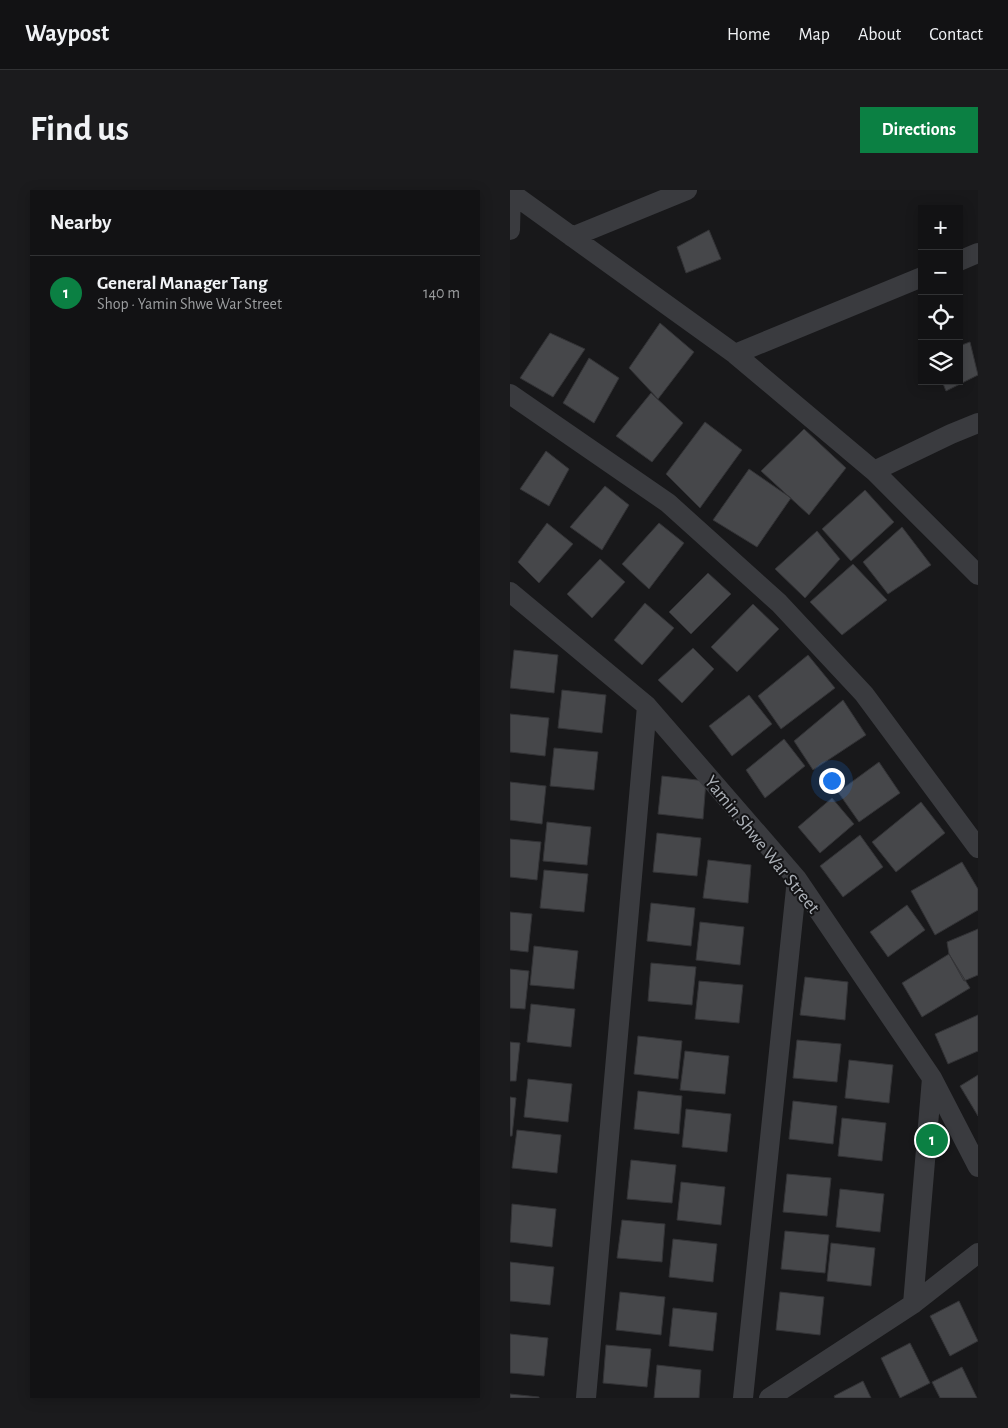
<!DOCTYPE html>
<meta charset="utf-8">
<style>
:root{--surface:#121214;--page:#1b1b1d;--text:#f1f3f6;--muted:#9c9ea0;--line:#313234;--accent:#0b8043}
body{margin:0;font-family:"Alegreya Sans",sans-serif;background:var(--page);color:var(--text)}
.controls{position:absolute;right:15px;top:15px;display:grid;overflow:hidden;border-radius:0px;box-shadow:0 2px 12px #0003}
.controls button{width:45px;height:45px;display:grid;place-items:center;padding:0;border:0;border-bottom:1px solid var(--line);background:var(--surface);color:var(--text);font:25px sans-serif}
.you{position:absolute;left:321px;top:590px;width:18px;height:18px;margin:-12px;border:4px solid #fff;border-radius:50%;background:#1a73e8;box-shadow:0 0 0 8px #1a73e833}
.badge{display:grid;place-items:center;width:32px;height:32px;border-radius:50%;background:var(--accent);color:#fff;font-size:16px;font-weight:700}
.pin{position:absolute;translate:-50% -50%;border:2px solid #fff;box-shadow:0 1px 5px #0006}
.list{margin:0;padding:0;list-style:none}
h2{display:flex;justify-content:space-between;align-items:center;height:65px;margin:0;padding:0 20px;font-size:21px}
h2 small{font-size:16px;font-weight:400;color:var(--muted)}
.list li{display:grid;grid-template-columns:32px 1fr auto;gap:15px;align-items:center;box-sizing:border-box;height:75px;padding:0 20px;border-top:1px solid var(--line)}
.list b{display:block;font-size:19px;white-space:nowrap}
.list p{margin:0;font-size:16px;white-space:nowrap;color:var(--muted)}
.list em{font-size:16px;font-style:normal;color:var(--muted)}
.icon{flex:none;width:28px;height:28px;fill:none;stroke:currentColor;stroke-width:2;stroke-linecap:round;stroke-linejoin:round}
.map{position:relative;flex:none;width:468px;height:1208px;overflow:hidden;border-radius:0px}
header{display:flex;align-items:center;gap:30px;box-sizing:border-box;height:70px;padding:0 25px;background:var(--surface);border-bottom:1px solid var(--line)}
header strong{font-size:24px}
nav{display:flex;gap:28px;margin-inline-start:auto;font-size:18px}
.intro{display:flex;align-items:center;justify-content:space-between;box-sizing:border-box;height:120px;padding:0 30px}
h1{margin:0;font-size:35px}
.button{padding:12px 22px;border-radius:0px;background:var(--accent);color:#fff;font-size:18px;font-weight:700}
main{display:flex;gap:30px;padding:0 30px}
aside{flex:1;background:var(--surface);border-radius:0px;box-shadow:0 2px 12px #0003}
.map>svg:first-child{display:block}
.building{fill:#46474a;stroke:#333336}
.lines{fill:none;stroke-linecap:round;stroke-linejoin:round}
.street{stroke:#3a3b3f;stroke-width:20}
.labels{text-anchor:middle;stroke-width:4;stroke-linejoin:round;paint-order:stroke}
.street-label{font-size:19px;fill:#acb1b8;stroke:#131315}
</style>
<header>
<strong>Waypost</strong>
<nav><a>Home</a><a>Map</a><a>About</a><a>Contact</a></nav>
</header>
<div class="intro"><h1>Find us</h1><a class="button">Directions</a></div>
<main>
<aside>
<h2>Nearby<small></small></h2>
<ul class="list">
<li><span class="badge">1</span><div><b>General Manager Tang</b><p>Shop · Yamin Shwe War Street</p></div><em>140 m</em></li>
</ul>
</aside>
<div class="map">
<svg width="468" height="1208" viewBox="0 0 468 1208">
<rect width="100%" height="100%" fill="#18181a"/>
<!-- building -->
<path class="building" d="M199 40 211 69 176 83 167 57Z
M150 133 184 162 148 209 119 178Z
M40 143 75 159 43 207 10 188Z
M460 152 468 185 436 201 432 191H449V156Z
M79 168 109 188 84 233 53 213Z
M141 203 173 233 142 272 106 246Z
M195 232 232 260 190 318 156 284Z
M294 239 336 278 299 325 251 281Z
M36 261 59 279 39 316 10 299Z
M239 279 281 308 247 357 203 330Z
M95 296 119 315 92 360 60 337Z
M355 300 384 332 341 371 312 339Z
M37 333 63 354 29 393 8 372Z
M149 333 174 353 139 399 112 374Z
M392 337 421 375 378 404 353 372Z
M307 341 330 369 295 408 265 379Z
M90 369 115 392 82 428 57 404Z
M343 374 377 410 332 445 300 412Z
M198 383 221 404 181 444 159 422Z
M135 413 164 438 132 475 104 450Z
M243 414 269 439 227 482 201 457Z
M183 458 204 479 172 513 148 490Z
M4 460 48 465 44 503 0 498Z
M298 465 325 498 271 539 248 506Z
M52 500 96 505 92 543 48 538Z
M239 505 262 534 222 566 199 536Z
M333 510 356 545 303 580 284 551Z
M0 524 39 528 35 566 0 562Z
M274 549 295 576 255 608 236 580Z
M44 558 88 562 84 600 40 596Z
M369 572 390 603 349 632 328 602Z
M152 586 196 591 193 629 148 624Z
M0 592 36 596 32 634 0 630Z
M322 608 344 634 310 663 288 637Z
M411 612 435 643 386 682 362 652Z
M37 632 81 637 77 675 33 671Z
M147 643 191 648 187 686 143 682Z
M350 645 373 677 333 707 310 676Z
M0 649 31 652 27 690 0 687Z
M198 670 241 675 238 713 193 708Z
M452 672 468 699V720L425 745 401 701Z
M34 680 78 684 74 722 30 718Z
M141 713 185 718 181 756 137 751Z
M397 715 415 740 378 767 360 742Z
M0 722 22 724 18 762 0 760Z
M190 732 234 737 230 775 186 770Z
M468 739V785L454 791 439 764 437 752Z
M24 756 68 761 64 799 20 795Z
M439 764 460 798 412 827 392 793Z
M141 773 186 777 182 815 138 811Z
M0 779 19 781 15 819 0 818Z
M295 787 338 792 335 830 290 825Z
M189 791 233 795 229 833 185 829Z
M21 814 65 819 61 857 17 852Z
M468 825V861L438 874 425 844Z
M128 846 172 851 168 889 124 884Z
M287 850 331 854 327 892 283 888Z
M0 852 10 853 6 891H0Z
M175 861 219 866 215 904 170 900Z
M339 870 383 875 379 913 335 908Z
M468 885V926L450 896Z
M18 889 62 894 58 932 14 927Z
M128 901 172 906 169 944 124 939Z
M0 907 6 908 2 946H0Z
M283 911 327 916 323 954 279 949Z
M176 919 221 924 217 962 172 957Z
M332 928 376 933 372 971 328 966Z
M7 940 51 945 47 983 2 978Z
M121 970 166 975 162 1013 117 1009Z
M277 984 321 988 317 1026 273 1022Z
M171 992 215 997 211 1035 167 1030Z
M330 999 374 1004 370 1042 326 1037Z
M2 1014 46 1019 42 1057 0 1052Z
M112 1030 155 1034 152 1072 107 1068Z
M275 1041 319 1045 315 1083 271 1079Z
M163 1049 207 1054 203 1092 159 1087Z
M321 1053 365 1058 361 1096 317 1091Z
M0 1072 44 1077 40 1115 0 1111Z
M110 1102 155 1107 151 1145 106 1140Z
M270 1102 314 1107 310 1145 266 1140Z
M449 1111 468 1151 440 1166 420 1126Z
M163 1118 207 1123 203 1161 159 1156Z
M0 1144 38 1148 34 1186 0 1183Z
M400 1153 420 1193 390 1208 371 1168Z
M96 1155 141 1159 137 1197 93 1193Z
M147 1175 191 1180 189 1208H144Z
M452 1177 467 1208H430L422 1192Z
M353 1191 361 1208H325L324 1206Z
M0 1204 29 1207V1208H0Z"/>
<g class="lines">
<!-- street -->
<path class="street" d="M0 2 225 164 364 281 468 385
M0 40 1 0
M62 47 177 0
M449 71 468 63
M225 164 412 87
M0 204 158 313 269 413 354 504 468 658
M364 281 441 244 468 233
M0 402 137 516 287 689 422 888 468 977
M403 1114 422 888
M76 1208 137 516
M233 1208 287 689
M259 1208 403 1114 468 1063"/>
</g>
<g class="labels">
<!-- street labels -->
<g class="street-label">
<text transform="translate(253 654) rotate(51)" y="7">Yamin Shwe War Street</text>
</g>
</g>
</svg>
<div class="controls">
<button>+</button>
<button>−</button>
<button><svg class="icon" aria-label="locate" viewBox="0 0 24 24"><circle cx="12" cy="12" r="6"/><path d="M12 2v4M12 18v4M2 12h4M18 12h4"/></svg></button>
<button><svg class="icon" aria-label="layers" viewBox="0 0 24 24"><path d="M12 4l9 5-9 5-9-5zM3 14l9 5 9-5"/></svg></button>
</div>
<div class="you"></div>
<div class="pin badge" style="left:422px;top:950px">1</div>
</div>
</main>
